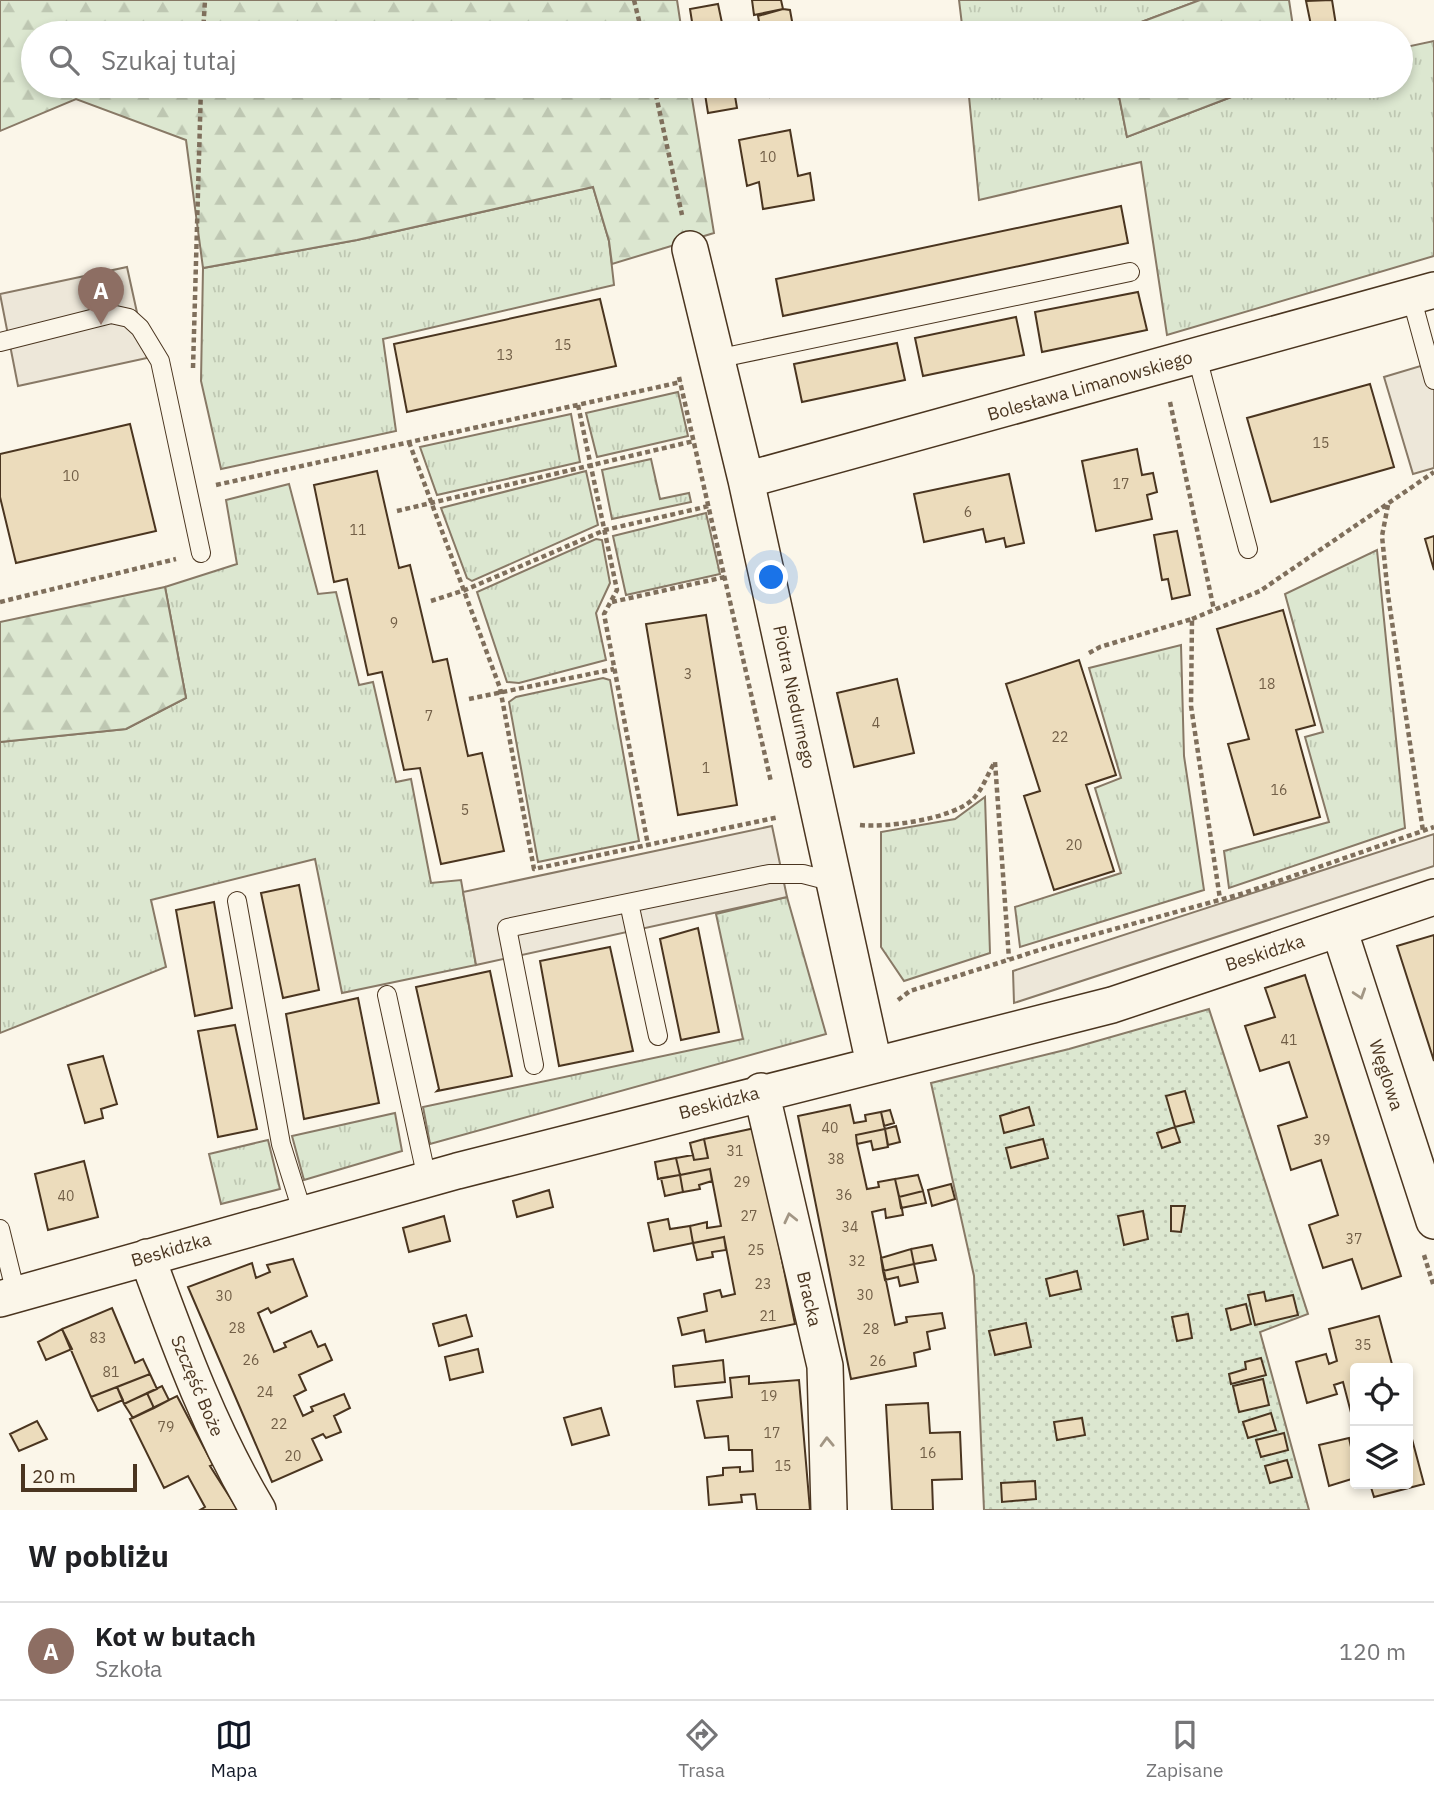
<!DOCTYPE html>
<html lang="pl">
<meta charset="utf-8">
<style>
:root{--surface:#fff;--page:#f2f2f2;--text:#202124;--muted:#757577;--line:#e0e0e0;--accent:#111827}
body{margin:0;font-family:"IBM Plex Sans",sans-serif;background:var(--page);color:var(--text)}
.controls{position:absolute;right:21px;bottom:21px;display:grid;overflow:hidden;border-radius:7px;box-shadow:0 4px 10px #0003}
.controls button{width:63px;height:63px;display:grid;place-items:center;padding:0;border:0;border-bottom:2px solid var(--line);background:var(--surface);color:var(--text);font:35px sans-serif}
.scale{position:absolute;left:21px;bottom:18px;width:116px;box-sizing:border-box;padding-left:7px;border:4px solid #4a3520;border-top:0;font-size:19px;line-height:24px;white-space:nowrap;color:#4a3520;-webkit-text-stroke:5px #fbf6e9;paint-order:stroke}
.you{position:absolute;left:772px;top:578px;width:24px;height:24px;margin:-18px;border:5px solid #fff;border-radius:50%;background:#1a73e8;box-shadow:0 0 0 10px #1a73e833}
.badge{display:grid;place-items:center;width:46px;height:46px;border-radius:50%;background:var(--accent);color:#fff;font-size:23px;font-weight:700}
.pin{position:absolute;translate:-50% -58px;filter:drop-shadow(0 2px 4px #0008)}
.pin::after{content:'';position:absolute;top:37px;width:24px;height:21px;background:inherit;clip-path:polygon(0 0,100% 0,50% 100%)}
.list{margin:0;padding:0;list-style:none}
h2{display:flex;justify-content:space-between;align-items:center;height:91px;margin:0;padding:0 28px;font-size:30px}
h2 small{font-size:23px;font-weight:400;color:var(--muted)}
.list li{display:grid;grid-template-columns:46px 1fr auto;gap:21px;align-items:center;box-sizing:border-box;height:98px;padding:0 28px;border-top:2px solid var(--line)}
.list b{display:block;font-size:26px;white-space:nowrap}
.list p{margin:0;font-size:23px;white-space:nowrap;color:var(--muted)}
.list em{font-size:23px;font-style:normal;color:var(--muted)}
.icon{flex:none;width:38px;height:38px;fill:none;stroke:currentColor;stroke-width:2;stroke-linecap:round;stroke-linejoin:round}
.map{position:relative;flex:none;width:1434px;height:1510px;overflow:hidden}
.search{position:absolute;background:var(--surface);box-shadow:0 4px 10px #0003;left:21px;right:21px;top:21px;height:77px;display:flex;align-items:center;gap:18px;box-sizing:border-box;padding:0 24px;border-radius:38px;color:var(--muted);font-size:26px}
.sheet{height:189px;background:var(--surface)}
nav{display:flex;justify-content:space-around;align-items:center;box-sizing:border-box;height:98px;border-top:2px solid var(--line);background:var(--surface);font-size:19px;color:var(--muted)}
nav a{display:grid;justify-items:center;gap:4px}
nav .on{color:var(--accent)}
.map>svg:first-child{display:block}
.grass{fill:url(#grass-tufts);stroke:#887966;stroke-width:2}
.forest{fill:url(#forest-firs);stroke:#887966;stroke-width:2}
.garden{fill:url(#garden-dots);stroke:#887966;stroke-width:2}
.parking{fill:#ede7d9;stroke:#887966;stroke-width:2}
.building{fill:#ecdcbc;stroke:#4a3520;stroke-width:2}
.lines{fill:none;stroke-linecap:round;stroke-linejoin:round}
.service-casing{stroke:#4a3520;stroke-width:20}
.minor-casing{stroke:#4a3520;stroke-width:38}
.path{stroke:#7f6f5c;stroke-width:4.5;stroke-dasharray:5 3.5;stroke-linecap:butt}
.service{stroke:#fbf6e9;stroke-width:18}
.minor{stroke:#fbf6e9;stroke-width:35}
.oneway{stroke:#a29684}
.labels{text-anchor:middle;stroke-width:5;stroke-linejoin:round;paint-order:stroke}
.number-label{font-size:14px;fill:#725f47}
.street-label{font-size:18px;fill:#4a3520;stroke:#fbf6e9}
</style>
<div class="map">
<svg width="1434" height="1510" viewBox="0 0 1434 1510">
<defs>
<pattern id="grass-tufts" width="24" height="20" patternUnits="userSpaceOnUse" patternTransform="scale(1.75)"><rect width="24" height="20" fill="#dce7d0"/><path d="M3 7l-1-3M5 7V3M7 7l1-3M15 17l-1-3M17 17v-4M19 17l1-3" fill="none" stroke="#bec7b2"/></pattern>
<pattern id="forest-firs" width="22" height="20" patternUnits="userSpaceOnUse" patternTransform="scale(1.75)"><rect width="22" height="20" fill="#dce7d0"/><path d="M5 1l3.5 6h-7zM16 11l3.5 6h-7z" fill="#bec7b2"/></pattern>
<pattern id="garden-dots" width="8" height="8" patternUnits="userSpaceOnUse" patternTransform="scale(1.75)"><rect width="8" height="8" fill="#dce7d0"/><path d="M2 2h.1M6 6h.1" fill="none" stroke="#bec7b2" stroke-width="1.8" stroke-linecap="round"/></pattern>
</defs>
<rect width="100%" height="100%" fill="#fbf6e9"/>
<!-- grass -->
<path class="grass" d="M959 0H1200L1112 33H963Z
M1434 41V256L1167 335 1141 162 979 200 968 86H1117L1127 137 1260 86H1401V48Z
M593 187 609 241 614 285 383 339 396 431 221 469 201 381 203 268 357 240Z
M678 392 688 436 597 457 586 413Z
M571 414 580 462 437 495 420 447Z
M651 459 660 499 689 493 691 502 612 519 602 470Z
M586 471 598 525 472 581 467 578 441 508Z
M289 484 318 594 336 592 359 685 373 682 396 782 411 779 431 883 461 880 476 965 342 993 315 859 151 900 166 967 0 1033V742L126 729 186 698 165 587 237 564 226 500Z
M706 513 720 574 626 595 613 536Z
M596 539 602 540 610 583 596 613 606 660 519 683 507 682 477 592Z
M1377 550 1405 828 1229 888 1224 851 1329 822 1305 737 1323 732 1285 594Z
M1181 645 1184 756 1204 890 1020 947 1015 907 1121 873 1095 788 1121 778 1089 668Z
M603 678 610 680 639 841 538 862 509 702 516 697Z
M985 797 990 953 904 981 881 947V832L955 819Z
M787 897 826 1034 430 1144 423 1107 743 1039 716 914Z
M395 1113 402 1151 304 1180 292 1136Z
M268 1140 280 1189 221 1204 209 1154Z"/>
<!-- forest -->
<path class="forest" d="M0 0H677L682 33H33V86H690L714 233 612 264 609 241 593 187 357 240 203 268 186 140 76 99 0 131Z
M1200 0H1289L1294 33H1112Z
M1117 86H1260L1127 137Z
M165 587 186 698 126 729 0 742V622Z"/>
<!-- garden -->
<path class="garden" d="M1209 1009 1308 1314 1260 1332 1309 1510H984L974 1276 931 1083 1069 1049Z"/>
<!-- parking -->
<path class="parking" d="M127 267 147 358 18 386 0 294Z
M1434 362V468L1413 474 1384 377Z
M772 826 787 897 476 965 463 892Z
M1434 834V866L1014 1003 1013 971Z"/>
<!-- building -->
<path class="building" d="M752 0H781L783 9 754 15Z
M1332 0 1336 25 1312 30 1306 1Z
M718 4 722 23 693 28 690 9Z
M783 9 790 10 794 32 761 33 758 16Z
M704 86H734V88L705 94Z
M768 86H801L802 91 770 97Z
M734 90 737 108 708 113 705 94Z
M790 130 798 176 810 173 814 200 763 209 759 182 747 186 739 140Z
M1121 206 1128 243 783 316 776 279Z
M1138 292 1147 330 1042 352 1035 312Z
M600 299 616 366 407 412 394 344Z
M1016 317 1024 355 923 376 915 338Z
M897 343 905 380 802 402 794 364Z
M1370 384 1394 467 1271 502 1247 418Z
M130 424 156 531 16 563 0 497V454Z
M1137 449 1142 475 1153 473 1157 492 1147 495 1152 519 1096 531 1082 461Z
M377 471 399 568 410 565 433 662 447 659 468 756 482 753 504 851 441 864 420 768 404 770 382 672 368 675 347 579 334 582 314 485Z
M1009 474 1024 543 1006 547 1004 538 986 542 983 529 924 542 914 494Z
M1177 531 1190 595 1172 599 1168 579 1162 580 1154 535Z
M1434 536V570L1425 539Z
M1283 610 1315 725 1296 730 1320 817 1254 835 1228 744 1249 739 1217 629Z
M706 615 737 805 678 815 646 624Z
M1079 660 1116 775 1086 785 1114 871 1054 890 1024 796 1040 791 1006 684Z
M897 679 914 753 854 767 837 693Z
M299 885 319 990 283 998 261 893Z
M214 902 232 1008 195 1016 176 910Z
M698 928 719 1032 681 1040 660 939Z
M1434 935V1061L1397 946Z
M610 947 633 1051 559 1066 540 961Z
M490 971 512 1076 437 1091 439 1089 416 987Z
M1305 975 1401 1276 1362 1289 1352 1259 1323 1268 1309 1225 1338 1215 1321 1160 1291 1170 1278 1126 1307 1117 1289 1062 1260 1071 1245 1026 1275 1017 1265 988Z
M358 998 379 1103 304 1119 286 1014Z
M235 1025 257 1129 218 1137 198 1031Z
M103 1056 117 1104 101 1109 103 1118 85 1123 68 1065Z
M1185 1091 1194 1122 1175 1127 1166 1096Z
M850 1105 854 1123 866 1121 865 1115 881 1112 885 1129 856 1135 857 1144 867 1189 879 1187 878 1182 895 1179 902 1209 903 1215 886 1218 885 1209 872 1212 895 1325 907 1322 906 1317 942 1313 945 1328 927 1332 930 1349 914 1353 916 1366 851 1379 798 1116Z
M1029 1107 1034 1125 1004 1133 1000 1116Z
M890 1110 894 1123 884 1126 881 1112Z
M896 1126 900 1142 888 1145 885 1129Z
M1175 1127 1180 1142 1162 1148 1157 1133Z
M755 1128 795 1324 706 1342 704 1330 682 1335 678 1318 707 1311 704 1294 720 1290 722 1297 735 1294 724 1237 693 1243 690 1226 707 1222V1228L721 1226 710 1169 680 1175 676 1158 693 1155 694 1160 708 1158 704 1139Z
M885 1129 888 1147 873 1150 871 1141 857 1144 856 1135Z
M704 1139 708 1158 694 1160 690 1143Z
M1043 1139 1048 1158 1011 1168 1006 1148Z
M676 1158 680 1175 658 1179 655 1162Z
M84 1161 98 1217 48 1230 35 1174Z
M710 1169 712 1181 699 1185 700 1189 683 1192 680 1175Z
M680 1175 683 1192 665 1196 661 1178Z
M918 1175 923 1191 899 1197 895 1179Z
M951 1184 955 1199 932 1206 928 1190Z
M549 1190 553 1207 517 1217 513 1201Z
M923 1191 926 1203 901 1208 899 1197Z
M1171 1206H1185L1181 1232 1171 1231Z
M1143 1211 1148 1239 1124 1245 1118 1216Z
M444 1216 450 1241 409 1252 403 1228Z
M668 1219 670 1229 690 1226 693 1243 654 1251 648 1223Z
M724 1237 726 1250 712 1252 713 1257 697 1260 693 1243Z
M932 1245 936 1260 914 1264 911 1249Z
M911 1249 914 1264 883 1271 881 1258Z
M293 1259 307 1296 271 1313 268 1308 258 1313 274 1352 286 1347 284 1343 311 1331 318 1347 325 1344 332 1360 299 1375 306 1390 294 1396 303 1416 313 1411 311 1407 344 1394 350 1408 334 1416 341 1432 326 1438 323 1434 312 1439 322 1460 272 1482 188 1287 252 1263 256 1278 270 1272 267 1265Z
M914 1264 918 1282 900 1286 898 1277 885 1280 883 1271Z
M1077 1271 1081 1289 1050 1296 1046 1279Z
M1264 1292 1266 1301 1293 1295 1298 1315 1255 1325 1248 1295Z
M1246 1304 1251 1324 1231 1330 1226 1309Z
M112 1308 135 1363 143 1359 150 1374 91 1397 62 1329Z
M1188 1314 1192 1338 1177 1341 1172 1317Z
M466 1315 472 1336 439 1346 433 1324Z
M1379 1316 1393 1368H1355V1428L1343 1382 1334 1385 1337 1394 1307 1403 1296 1362 1326 1354 1329 1364 1337 1361 1329 1329Z
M1026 1323 1031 1347 995 1355 989 1331Z
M62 1329 72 1349 46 1360 38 1342Z
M478 1349 483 1372 450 1380 445 1357Z
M1261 1358 1266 1375 1231 1384 1229 1374 1246 1369 1245 1362Z
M723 1360 725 1382 675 1387 673 1366Z
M150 1374 157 1389 124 1404 117 1387Z
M749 1376V1384L799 1380 810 1510H757L755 1494 741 1495 742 1502 709 1505 707 1477 723 1475V1468L740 1467V1472L753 1471 752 1450H729L728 1436 705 1438 697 1401 732 1397 730 1378Z
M1263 1379 1269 1405 1239 1412 1233 1386Z
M162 1386 169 1400 154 1408 147 1393Z
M117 1387 123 1400 98 1411 91 1397Z
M147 1393 154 1408 133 1418 124 1404Z
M177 1396 213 1465 210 1466 238 1510H200L205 1507 188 1476 164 1488 130 1419Z
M928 1403 930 1433 960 1432 962 1479 932 1480 933 1510H892L886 1405Z
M601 1408 609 1435 572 1445 564 1418Z
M1271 1413 1276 1430 1248 1438 1243 1422Z
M1082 1418 1085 1435 1057 1440 1054 1422Z
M37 1421 47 1439 19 1451 10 1434Z
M1408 1424 1424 1484 1374 1497 1370 1484H1408Z
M1284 1433 1288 1450 1261 1457 1256 1440Z
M1349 1438 1351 1447 1355 1445V1478L1329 1486 1319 1445Z
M1287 1460 1292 1477 1270 1483 1265 1466Z
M1035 1481 1036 1499 1002 1502 1001 1483Z"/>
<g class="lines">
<defs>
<path id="service" d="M1411 296 1434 380
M0 342 111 314 129 318 140 328 160 361 201 553
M1197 357 1248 549
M716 359 1130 272
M237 901 281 1144 303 1214
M629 903 658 1036
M387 995 427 1179
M534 1065 507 928 769 874H803L834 882
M0 1229 16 1294"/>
<path id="minor" d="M690 249 746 480 874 1064
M746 480 1434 290
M1339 929 1434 1221
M761 1091 825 1366 829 1510
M147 1257C179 1344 210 1430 258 1510
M0 1299 457 1171 1112 1005 1434 897"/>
</defs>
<!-- service casing -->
<use href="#service" class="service-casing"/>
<!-- minor casing -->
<use href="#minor" class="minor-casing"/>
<!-- path -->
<path class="path" d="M634 0 642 33
M203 33 205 0
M654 86 682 215
M193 368 201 86
M679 377 771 782
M1170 402 1214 610
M578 405 617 590 604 614 648 845
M409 442 500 688 534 869 779 817
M216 485 681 382
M1388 505 1382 536 1388 595 1423 831
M397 511 694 441
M431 601 465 590 605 530 709 506
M0 602 176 559
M612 602 725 577
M1192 619 1260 591 1434 472
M1089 653 1100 647 1192 619 1191 706 1220 899
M469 699 614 669
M860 825C887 828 951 819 972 800 982 791 988 773 995 762L1009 959
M898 1000 910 991 1049 947 1241 894 1434 827
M1424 1255 1434 1287"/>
<!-- service -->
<use href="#service" class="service"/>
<!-- minor -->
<use href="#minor" class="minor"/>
</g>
<!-- one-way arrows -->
<defs><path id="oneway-chevron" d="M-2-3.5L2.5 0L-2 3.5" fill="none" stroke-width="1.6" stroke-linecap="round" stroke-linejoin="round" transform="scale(1.75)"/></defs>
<g class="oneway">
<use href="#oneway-chevron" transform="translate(1360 994) rotate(72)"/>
<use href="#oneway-chevron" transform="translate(790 1218) rotate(-103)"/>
<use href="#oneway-chevron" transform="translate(827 1442) rotate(-92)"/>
</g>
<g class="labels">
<!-- number labels -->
<g class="number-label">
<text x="768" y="162">10</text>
<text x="563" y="350">15</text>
<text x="505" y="360">13</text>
<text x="1321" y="448">15</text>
<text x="71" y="481">10</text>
<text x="1121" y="489">17</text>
<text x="968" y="517">6</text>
<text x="358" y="535">11</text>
<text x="394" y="628">9</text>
<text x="688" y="679">3</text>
<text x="1267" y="689">18</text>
<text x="429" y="721">7</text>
<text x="876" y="728">4</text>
<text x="1060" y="742">22</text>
<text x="706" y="773">1</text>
<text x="1279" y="795">16</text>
<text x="465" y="815">5</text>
<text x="1074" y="850">20</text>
<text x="1289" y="1045">41</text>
<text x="830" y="1133">40</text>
<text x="1322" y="1145">39</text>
<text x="735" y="1156">31</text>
<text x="836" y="1164">38</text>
<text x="742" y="1187">29</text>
<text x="844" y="1200">36</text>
<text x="66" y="1201">40</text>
<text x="749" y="1221">27</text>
<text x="850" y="1232">34</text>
<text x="1354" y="1244">37</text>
<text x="756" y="1255">25</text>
<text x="857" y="1266">32</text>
<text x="763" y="1289">23</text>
<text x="865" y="1300">30</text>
<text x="224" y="1301">30</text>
<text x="768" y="1321">21</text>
<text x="237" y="1333">28</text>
<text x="871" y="1334">28</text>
<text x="98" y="1343">83</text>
<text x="1363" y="1350">35</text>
<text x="251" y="1365">26</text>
<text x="878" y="1366">26</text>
<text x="111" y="1377">81</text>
<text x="265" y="1397">24</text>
<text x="769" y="1401">19</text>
<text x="279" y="1429">22</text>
<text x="166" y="1432">79</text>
<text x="772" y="1438">17</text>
<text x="928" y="1458">16</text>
<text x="293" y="1461">20</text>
<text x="783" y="1471">15</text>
</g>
<!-- street labels -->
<g class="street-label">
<text transform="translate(1090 386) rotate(-16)" y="6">Bolesława Limanowskiego</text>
<text transform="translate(794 697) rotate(78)" y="6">Piotra Niedurnego</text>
<text transform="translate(1265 953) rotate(-18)" y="6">Beskidzka</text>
<text transform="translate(1386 1075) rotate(72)" y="6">Węglowa</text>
<text transform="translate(719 1103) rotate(-15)" y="6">Beskidzka</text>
<text transform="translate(171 1250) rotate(-16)" y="6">Beskidzka</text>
<text transform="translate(809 1299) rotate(77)" y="6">Bracka</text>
<text transform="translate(197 1386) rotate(67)" y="6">Szczęść Boże</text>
</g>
</g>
</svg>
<div class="controls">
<button><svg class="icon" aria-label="locate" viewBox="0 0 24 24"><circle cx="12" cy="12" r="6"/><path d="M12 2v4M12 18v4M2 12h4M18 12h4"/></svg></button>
<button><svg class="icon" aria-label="layers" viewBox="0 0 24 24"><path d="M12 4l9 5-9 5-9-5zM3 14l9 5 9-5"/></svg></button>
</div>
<div class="scale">20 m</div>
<div class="you"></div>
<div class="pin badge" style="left:101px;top:325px;background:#8d6e63">A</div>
<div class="search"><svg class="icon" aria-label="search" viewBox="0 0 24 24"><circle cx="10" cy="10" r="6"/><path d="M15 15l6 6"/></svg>Szukaj tutaj</div>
</div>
<section class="sheet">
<h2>W pobliżu<small></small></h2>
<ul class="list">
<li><span class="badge" style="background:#8d6e63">A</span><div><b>Kot w butach</b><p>Szkoła</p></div><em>120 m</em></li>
</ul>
</section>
<nav>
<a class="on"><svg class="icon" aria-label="map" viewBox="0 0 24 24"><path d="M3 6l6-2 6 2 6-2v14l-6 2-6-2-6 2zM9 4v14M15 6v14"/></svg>Mapa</a>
<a><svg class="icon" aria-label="directions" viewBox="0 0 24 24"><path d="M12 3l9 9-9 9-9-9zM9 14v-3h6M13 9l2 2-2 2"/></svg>Trasa</a>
<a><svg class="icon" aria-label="saved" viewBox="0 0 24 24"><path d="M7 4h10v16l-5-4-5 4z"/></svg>Zapisane</a>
</nav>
